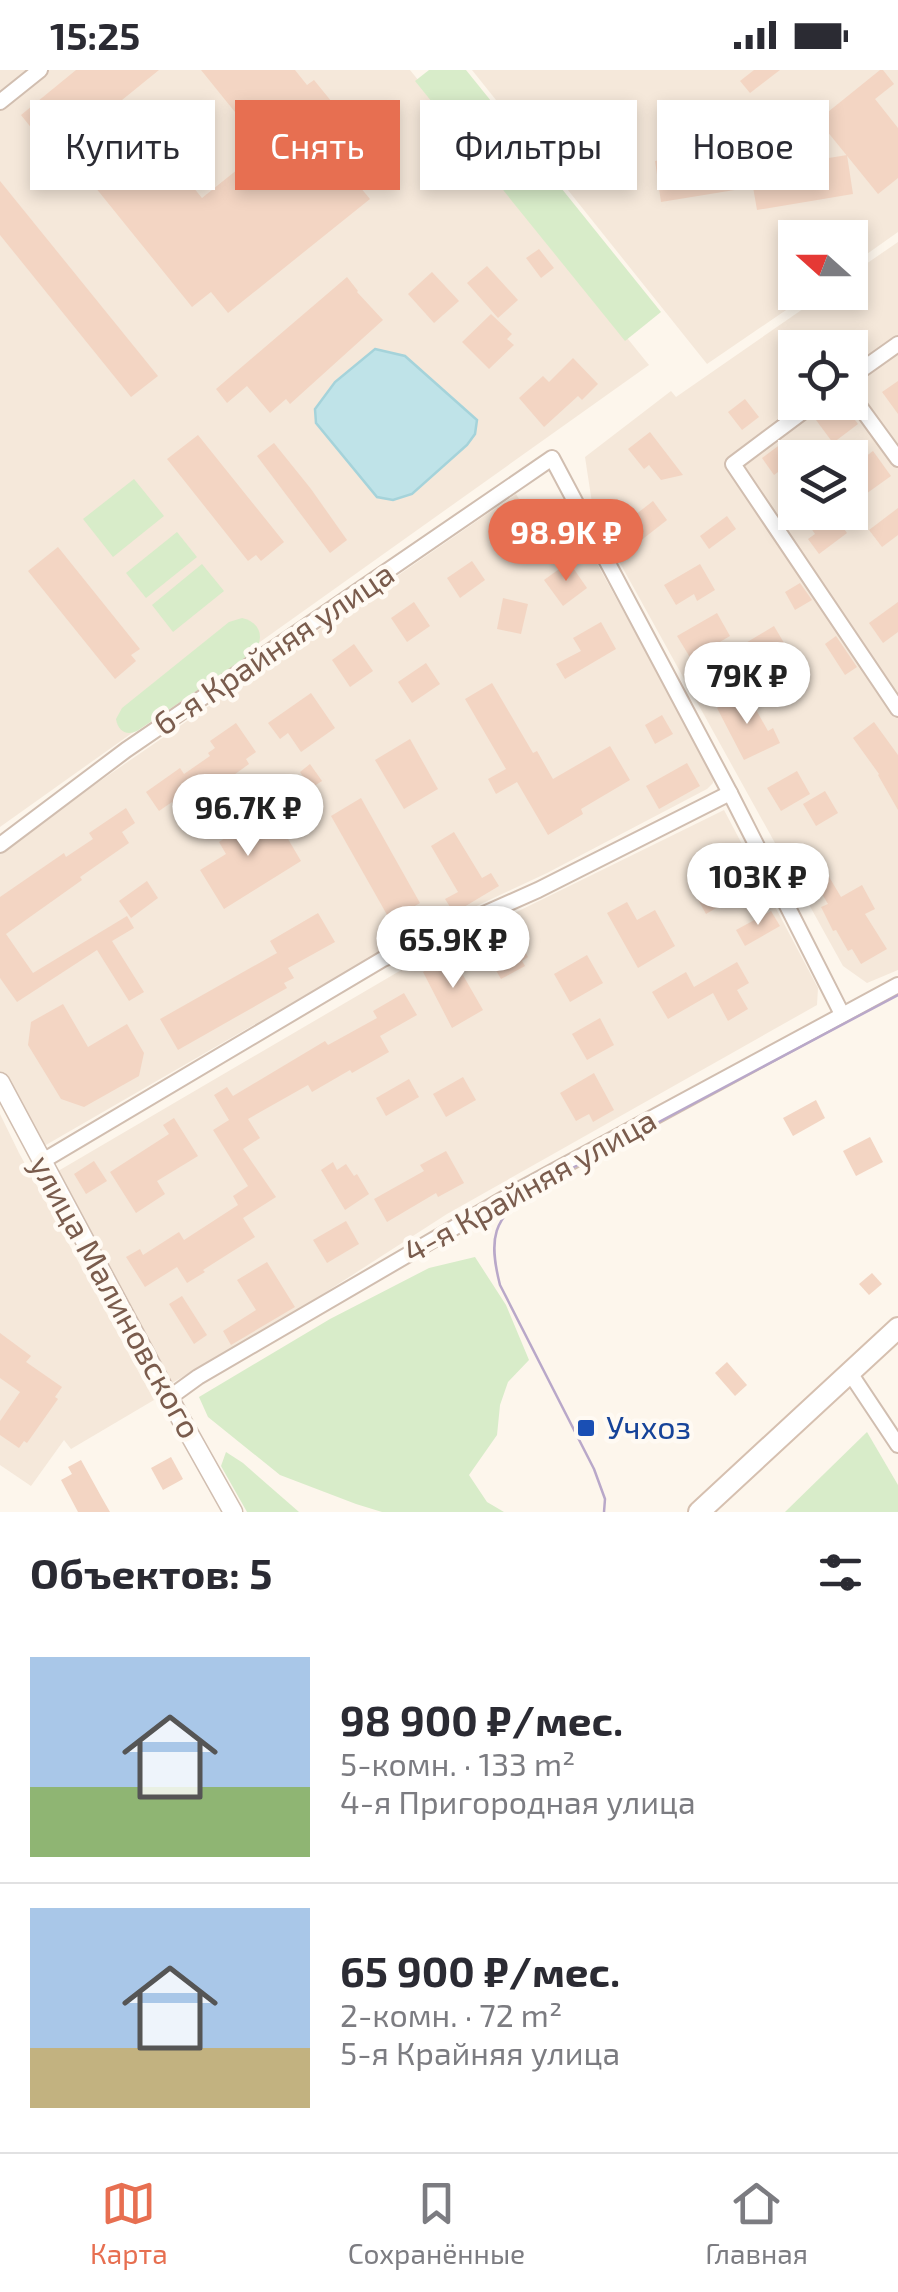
<!DOCTYPE html>
<html lang="ru">
<head>
<meta charset="utf-8">
<style>
	:root { --surface:#fff; --page:#f2f2f3; --text:#2b2b33; --muted:#7c7c81; --line:#e1e1e2; --accent:#e76f51 }
	body { margin:0; font-family:"Exo 2",sans-serif; background:var(--page); color:var(--text); height:100vh; display:flex; flex-direction:column; font-size:38px; white-space:nowrap }
	* { box-sizing:border-box; margin:0 }
	p { font-size:32px; color:var(--muted) }
	.icon { flex:none; width:55px; height:55px; fill:none; stroke:currentColor; stroke-width:2; stroke-linecap:round; stroke-linejoin:round }
	.map { position:relative; height:1442px; overflow:hidden }
	.panel { display:flex; flex-direction:column; background:var(--surface); flex:1 }
	.panel>* { flex:none }
	.banner { position:absolute; left:30px; top:30px; width:840px; height:90px; display:flex; gap:20px }
	.needle { width:65px; rotate:291deg }
	.controls { position:absolute; left:778px; top:150px; display:grid; gap:20px }
	.controls a { display:grid; place-items:center; width:90px; height:90px; border-radius:0px; background:var(--surface); box-shadow:0 5px 15px #0003; font-size:50px }
	.price { position:absolute; translate:-50% -85px; padding:0 22px; border-radius:35px; background:#fff; color:#222; font-size:32px; line-height:65px; filter:drop-shadow(0 2px 5px #0008) }
	.price::after { content:''; position:absolute; left:50%; top:60px; width:30px; height:22px; margin-left:-15px; background:inherit; clip-path:polygon(0 0,100% 0,50% 100%) }
	.price.active { background:var(--accent); color:#fff }
	ul { padding:0; list-style:none }
	li { display:flex; align-items:center; gap:30px; height:250px; padding:0 30px }
	li+li { border-top:2px solid var(--line) }
	li span { display:grid; place-items:center; flex:none; width:280px; height:200px; border-radius:0px; color:#555 }
	li>.icon { margin-inline-start:auto }
	span .icon { width:120px; height:120px; fill:#fffc; stroke-width:1 }
	li b { font-size:42px }
	h2 { display:flex; justify-content:space-between; align-items:center; height:120px; padding:0 30px; font-size:42px }
	.tag { padding:0 35px; border-radius:0px; background:var(--surface); box-shadow:0 5px 15px #0003; font-size:35px; line-height:90px }
	.tag.active { background:var(--accent); color:#fff }
	.status { display:flex; justify-content:space-between; align-items:center; height:70px; padding:0 50px; background:var(--surface); direction:ltr }
	.status svg { height:28px; fill:currentColor }
	.tab-bar { display:flex; justify-content:space-around; align-items:center; height:140px; border-top:2px solid var(--line); background:var(--surface); font-size:28px; color:var(--muted) }
	.tab-bar a { display:grid; justify-items:center; gap:5px }
	.tab-bar .active { color:var(--accent) }
	.map>svg:first-child { display:block }
</style>
</head>
<body>
<div class="status"><b>15:25</b><svg viewBox="0 0 49 12"><path d="M0 12V9h3v3zM5 12V6h3v6zM10 12V3h3v9zM15 12V0h3v12zM26 1h20v11H26zM47 4h2v5h-2z"/></svg></div>
<div class="map">
<svg width="898" height="1442" viewBox="0 0 898 1442">
	<rect width="100%" height="100%" fill="#fdf6ec"/>
	<g fill="#f5e8da" fill-rule="evenodd">
		<polygon points="0,0 410,0 649,295 0,757"/>
		<polygon points="472,0 898,0 898,162 850,196 850,168 795,168 795,222 811,223 707,294"/>
		<path d="M898 172V900L867 913 843 896 594 446 585 387 671 321 676 327 826 223 850 222V205ZM795 278H850V332H795ZM795 388H850V442H795Z"/>
		<polygon points="516,424 526,440 573,450 713,704 713,713 707,719 547,803 385,879 39,1079 0,1001 0,780"/>
		<polygon points="724,740 818,918 817,935 447,1144 301,1238 172,1313 53,1104 415,892"/>
		<polygon points="0,1044 19,1083 154,1330 71,1379 64,1370 31,1416 0,1395"/>
	</g>
	<g fill="#d8ecc9">
		<polygon points="429,0 466,0 661,242 625,271 415,11"/>
		<polygon points="134,409 164,446 113,487 83,449"/>
		<polygon points="177,462 197,487 146,528 126,503"/>
		<polygon points="202,494 224,521 173,562 152,535"/>
		<path d="M242 548C260 552 266 568 253 583L137 661C126 666 118 661 116 649L122 638 229 552Z"/>
		<polygon points="475,1187 506,1235 529,1290 508,1312 500,1335 497,1365 469,1405 487,1432 504,1442 382,1442 356,1434 280,1405 208,1347 199,1327 330,1249 429,1198"/>
		<polygon points="867,1362 898,1415 898,1442 785,1442"/>
		<polygon points="226,1382 243,1393 299,1442 247,1442 221,1396"/>
	</g>
	<polygon fill="#bfe3e8" stroke="#a5d3da" stroke-width="2.5" points="375,279 405,286 477,350 475,364 467,375 412,424 393,430 377,427 316,353 315,339 335,312"/>
	<g fill="#f3d5c3">
		<polygon points="76,0 159,0 122,30 202,128 264,78 201,0 295,0 307,15 314,10 375,85 350,105 370,129 228,243 211,222 192,237 70,86 60,94 21,45"/>
		<polygon points="754,0 780,0 750,23 740,11"/>
		<polygon points="880,0 883,0 894,14 875,29 898,58 898,108 878,124 818,50"/>
		<polygon points="745,77 749,101 847,85 853,124 757,140 753,117 661,132 655,91"/>
		<polygon points="0,111 158,306 131,327 0,165"/>
		<polygon points="539,179 554,198 541,208 526,188"/>
		<polygon points="487,196 518,230 498,248 467,213"/>
		<polygon points="432,202 459,231 434,253 408,224"/>
		<polygon points="347,207 358,221 357,222 383,250 290,334 286,329 270,343 247,316 227,333 216,319"/>
		<polygon points="491,244 512,264 507,269 514,275 489,299 462,272"/>
		<polygon points="843,260 856,278 819,278"/>
		<polygon points="573,288 598,314 582,330 578,326 544,357 519,328 543,306 549,312"/>
		<polygon points="898,311 898,344 882,322"/>
		<polygon points="745,329 759,347 742,360 728,342"/>
		<polygon points="839,332 842,332 858,354 833,373 816,350"/>
		<polygon points="650,362 683,405 661,410 649,395 644,399 628,379"/>
		<polygon points="198,365 284,472 261,491 256,485 248,491 167,389"/>
		<polygon points="785,371 797,388 774,405 762,388"/>
		<polygon points="274,373 311,419 347,470 330,483 257,386"/>
		<polygon points="873,381 891,406 863,426 850,409 850,398"/>
		<polygon points="653,431 667,450 635,475 621,456"/>
		<polygon points="898,438 898,465 882,477 869,460"/>
		<polygon points="818,442 832,442 847,463 819,484 808,469 815,464 806,451"/>
		<polygon points="727,446 736,459 709,479 700,466"/>
		<polygon points="58,477 140,579 131,585 136,591 115,609 28,501"/>
		<polygon points="472,491 485,510 460,528 447,508"/>
		<polygon points="569,492 587,518 563,536 544,510"/>
		<polygon points="700,494 715,520 697,531 694,524 676,535 664,515"/>
		<polygon points="800,513 812,530 795,540 785,522"/>
		<polygon points="503,528 528,534 521,564 497,559"/>
		<polygon points="414,532 430,556 407,572 391,548"/>
		<polygon points="898,532 898,562 883,573 869,553"/>
		<polygon points="717,543 730,566 691,589 677,566"/>
		<polygon points="601,552 616,579 565,609 556,594 581,581 573,568"/>
		<polygon points="774,556 787,578 752,599 739,577"/>
		<polygon points="836,566 857,597 845,605 825,574"/>
		<polygon points="354,574 373,601 350,617 332,590"/>
		<polygon points="426,593 440,614 412,633 398,612"/>
		<polygon points="492,613 533,683 537,681 553,709 610,676 630,710 581,739 583,744 548,765 517,712 496,724 488,709 506,699 465,629"/>
		<polygon points="746,622 768,661 773,658 780,673 744,690 717,638"/>
		<polygon points="311,623 335,658 301,682 288,663 280,669 268,653"/>
		<polygon points="662,645 673,664 655,674 645,655"/>
		<polygon points="874,652 898,685 898,740 878,705 879,704 853,668"/>
		<polygon points="236,653 256,682 246,689 249,694 231,707 229,704 224,707 223,705 176,738 172,732 159,741 146,722 180,698 184,704 210,686 208,683 215,678 210,671"/>
		<polygon points="410,669 438,719 404,739 375,690"/>
		<polygon points="687,693 700,716 659,739 646,716"/>
		<polygon points="310,694 322,711 311,718 300,702"/>
		<polygon points="797,701 810,724 781,741 767,718"/>
		<polygon points="825,721 838,743 816,756 803,734"/>
		<polygon points="361,728 420,833 390,850 331,746"/>
		<polygon points="126,738 135,753 122,762 129,773 80,807 82,810 6,864 33,903 127,846 134,858 112,871 144,922 129,931 97,880 17,932 0,908 0,827 64,783 66,787 93,769 89,763"/>
		<polygon points="251,741 264,760 278,752 301,791 224,839 200,800 226,784 219,772 225,768 218,759 240,744 242,748"/>
		<polygon points="454,762 482,808 491,803 499,816 454,843 445,829 458,822 431,776"/>
		<polygon points="816,785 841,827 862,815 875,839 865,844 887,879 861,894 852,879 848,881 836,860 833,861 821,837 828,834 803,792"/>
		<polygon points="723,794 740,824 706,844 689,813"/>
		<polygon points="147,811 158,828 131,848 119,831"/>
		<polygon points="627,832 637,850 655,840 675,876 638,898 607,843"/>
		<polygon points="771,841 780,856 745,876 736,860"/>
		<polygon points="318,843 335,872 288,898 294,908 284,913 287,918 178,980 160,949 277,883 270,871"/>
		<polygon points="513,861 528,887 522,891 525,896 501,909 483,878"/>
		<polygon points="456,883 464,897 460,900 483,940 452,958 423,902"/>
		<polygon points="587,885 603,913 570,932 554,904"/>
		<polygon points="737,892 749,913 737,920 748,939 728,951 713,923 668,949 652,922 686,902 694,917"/>
		<polygon points="404,923 417,945 380,966 389,982 352,1003 350,1000 312,1022 308,1015 248,1049 260,1068 243,1079 276,1127 243,1148 255,1167 203,1200 205,1202 187,1213 177,1197 145,1217 126,1187 140,1179 143,1185 179,1162 184,1170 238,1135 233,1126 248,1116 213,1060 229,1050 214,1025 227,1017 233,1026 325,971 328,975 377,948 373,941"/>
		<polygon points="63,934 88,977 127,954 144,983 139,1006 84,1037 61,1029 28,975 31,952"/>
		<polygon points="600,948 614,975 587,990 572,964"/>
		<polygon points="594,1003 614,1040 593,1052 589,1044 576,1051 560,1023"/>
		<polygon points="463,1007 476,1030 446,1047 433,1024"/>
		<polygon points="409,1009 419,1027 386,1046 376,1028"/>
		<polygon points="816,1030 825,1048 793,1066 783,1048"/>
		<polygon points="174,1048 198,1086 157,1111 165,1124 136,1143 110,1102 169,1064 163,1055"/>
		<polygon points="870,1067 883,1092 856,1106 843,1081"/>
		<polygon points="446,1081 464,1113 438,1127 436,1123 387,1152 374,1129 424,1101 420,1095"/>
		<polygon points="94,1091 107,1111 86,1124 74,1104"/>
		<polygon points="333,1092 337,1100 346,1094 354,1106 357,1104 369,1124 345,1140 321,1100"/>
		<polygon points="346,1151 359,1174 327,1193 313,1170"/>
		<polygon points="267,1192 295,1237 231,1275 223,1261 256,1240 237,1210"/>
		<polygon points="872,1203 882,1214 869,1225 859,1214"/>
		<polygon points="182,1226 207,1265 194,1274 169,1234"/>
		<polygon points="0,1263 31,1286 26,1292 62,1317 55,1327 58,1329 27,1373 24,1371 19,1378 0,1365 0,1351 20,1322 0,1308"/>
		<polygon points="727,1292 747,1315 735,1326 715,1303"/>
		<polygon points="171,1387 183,1409 163,1420 151,1398"/>
		<polygon points="81,1390 102,1428 110,1442 78,1442 61,1410 72,1404 68,1397"/>
	</g>
	<g fill="none" stroke-linecap="round" stroke-linejoin="round">
		<defs>
			<g id="minor">
				<polyline points="0,32 40,0"/>
				<polyline points="850,308 898,274"/>
				<polyline points="850,323 898,389"/>
				<polyline points="816,332 733,394 898,639"/>
				<polyline points="0,775 126,680 552,388 730,723 842,944"/>
				<polyline points="41,1092 383,889 538,820 730,723"/>
				<polyline points="850,1303 898,1375"/>
				<polyline points="169,1328 198,1307 517,1121 898,915"/>
			</g>
			<polyline id="tertiary" points="0,1012 169,1328 233,1442"/>
			<polyline id="secondary" points="699,1442 898,1258"/>
		</defs>
		<use href="#minor" stroke="#d1beb0" stroke-width="18"/>
		<use href="#tertiary" stroke="#d1beb0" stroke-width="21"/>
		<use href="#secondary" stroke="#d6c0b0" stroke-width="24"/>
		<use href="#minor" stroke="#fff" stroke-width="14"/>
		<use href="#tertiary" stroke="#fff" stroke-width="18"/>
		<use href="#secondary" stroke="#fff" stroke-width="20"/>
		<path stroke="#b9a8c9" stroke-width="2.5" d="M604 1442 605 1429 594 1399 500 1215C488 1168 493 1149 531 1120L898 925"/>
	</g>
	<rect fill="#1a4fb4" stroke="#fffaf3" stroke-width="4" x="576" y="1348" width="20" height="20" rx="5"/>
	<g text-anchor="middle" stroke-width="9" stroke-linejoin="round" paint-order="stroke">
		<g font-size="32" fill="#7a5c4d" stroke="#fffaf3">
			<text transform="translate(274 579) rotate(-34)" y="11">6-я Крайняя улица</text>
			<text transform="translate(530 1116) rotate(-29)" y="11">4-я Крайняя улица</text>
			<text transform="translate(115 1227) rotate(61)" y="11">улица Малиновского</text>
		</g>
		<g font-size="32" fill="#164399" stroke="#fffaf3" text-anchor="start">
			<text x="606" y="1369">Учхоз</text>
		</g>
	</g>
</svg>
<div class="controls">
<a><svg class="needle" viewBox="-14 -14 28 28"><path d="M0-13l5 13h-10z" fill="#e53935"/><path d="M0 13l5-13h-10z" fill="#7c7c81"/></svg></a>
<a><svg class="icon" aria-label="locate" viewBox="0 0 24 24"><circle cx="12" cy="12" r="6"/><path d="M12 2v4M12 18v4M2 12h4M18 12h4"/></svg></a>
<a><svg class="icon" aria-label="layers" viewBox="0 0 24 24"><path d="M12 4l9 5-9 5-9-5zM3 14l9 5 9-5"/></svg></a>
</div>
<b class="price active" style="left:566px;top:514px">98.9K ₽</b>
<b class="price" style="left:747px;top:657px">79K ₽</b>
<b class="price" style="left:248px;top:789px">96.7K ₽</b>
<b class="price" style="left:758px;top:858px">103K ₽</b>
<b class="price" style="left:453px;top:921px">65.9K ₽</b>
<div class="banner">
<a class="tag">Купить</a>
<a class="tag active">Снять</a>
<a class="tag">Фильтры</a>
<a class="tag">Новое</a>
</div>
</div>
<section class="panel">
<h2>Объектов: 5<svg class="icon" aria-label="filters" viewBox="0 0 24 24"><path d="M4 7h16M4 17h16"/><circle cx="9" cy="7" r="2"/><circle cx="15" cy="17" r="2"/></svg></h2>
<ul>
<li><span style="background:linear-gradient(#a9c7e8 65%,#8fb573 0)"><svg class="icon" aria-label="home" viewBox="0 0 24 24"><path d="M3 11l9-7 9 7M6 9v11h12V9"/></svg></span><div><b>98 900 ₽/мес.</b><p>5-комн. · 133 m²</p><p>4-я Пригородная улица</p></div></li>
<li><span style="background:linear-gradient(#a9c7e8 70%,#c2b280 0)"><svg class="icon" aria-label="home" viewBox="0 0 24 24"><path d="M3 11l9-7 9 7M6 9v11h12V9"/></svg></span><div><b>65 900 ₽/мес.</b><p>2-комн. · 72 m²</p><p>5-я Крайняя улица</p></div></li>
</ul>
</section>
<nav class="tab-bar">
<a class="active"><svg class="icon" aria-label="map" viewBox="0 0 24 24"><path d="M3 6l6-2 6 2 6-2v14l-6 2-6-2-6 2zM9 4v14M15 6v14"/></svg>Карта</a>
<a><svg class="icon" aria-label="saved" viewBox="0 0 24 24"><path d="M7 4h10v16l-5-4-5 4z"/></svg>Сохранённые</a>
<a><svg class="icon" aria-label="home" viewBox="0 0 24 24"><path d="M3 11l9-7 9 7M6 9v11h12V9"/></svg>Главная</a>
</nav>
</body>
</html>
